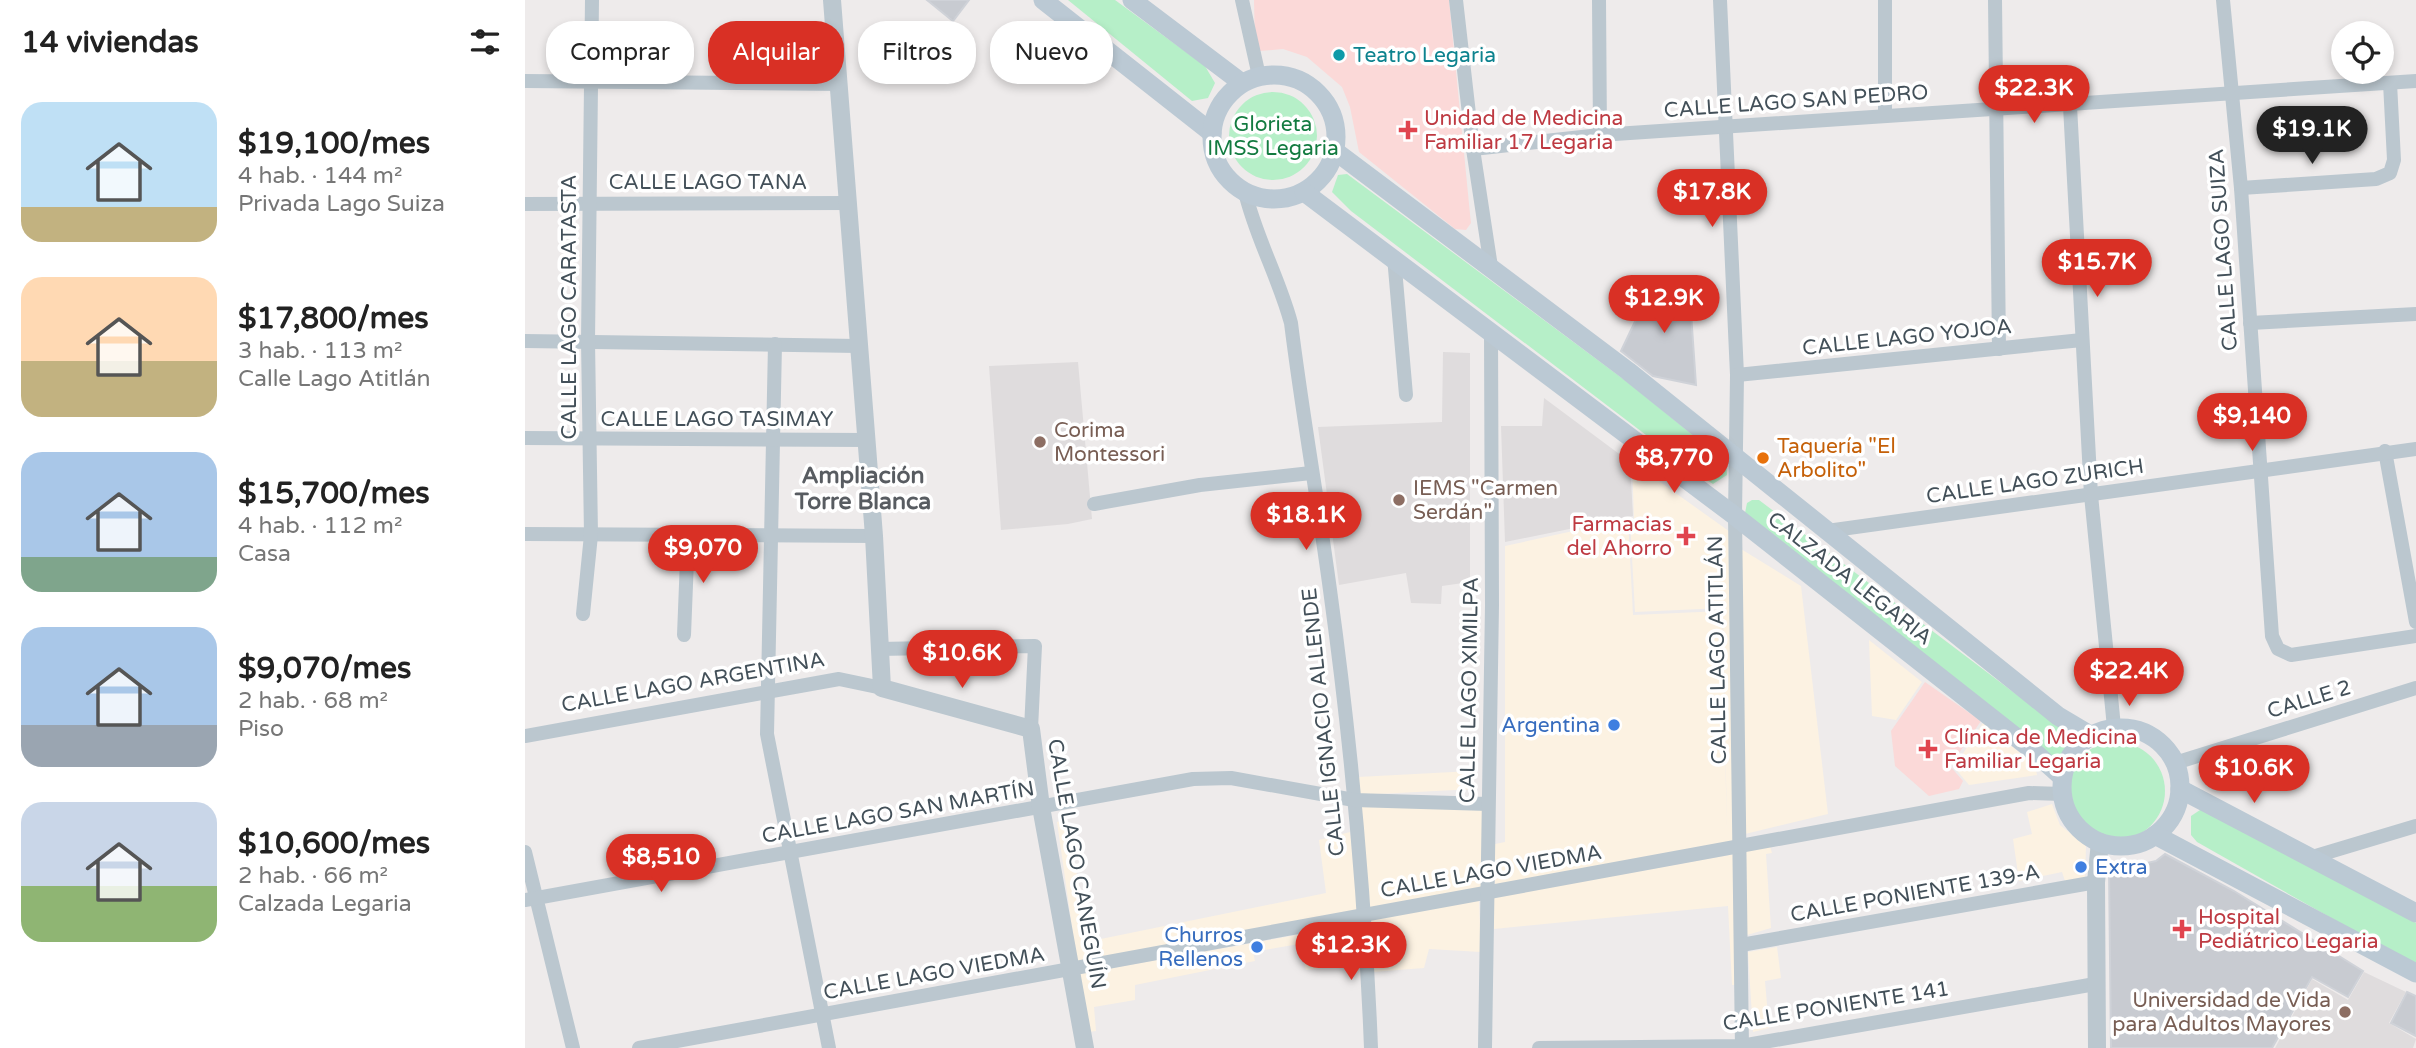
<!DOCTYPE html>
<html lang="es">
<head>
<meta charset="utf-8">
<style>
	:root { --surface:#fff; --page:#f6f6f6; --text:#222; --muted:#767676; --accent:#d93025 }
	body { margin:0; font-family:"Varela Round",sans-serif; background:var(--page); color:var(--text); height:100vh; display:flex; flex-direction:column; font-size:26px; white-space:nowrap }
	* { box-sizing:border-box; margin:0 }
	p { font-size:23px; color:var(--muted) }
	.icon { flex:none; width:38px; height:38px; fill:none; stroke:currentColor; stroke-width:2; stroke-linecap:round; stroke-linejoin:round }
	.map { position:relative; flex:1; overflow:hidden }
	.panel { display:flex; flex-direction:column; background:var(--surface); width:525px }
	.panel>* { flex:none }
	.hud { position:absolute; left:21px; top:21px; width:665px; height:63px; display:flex; gap:14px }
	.tools { position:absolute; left:1806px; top:21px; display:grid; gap:14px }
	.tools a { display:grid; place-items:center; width:63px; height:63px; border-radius:50%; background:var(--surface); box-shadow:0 4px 10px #0003; font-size:35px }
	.price { position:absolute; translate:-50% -60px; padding:0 16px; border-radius:24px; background:var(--accent); color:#fff; font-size:23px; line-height:46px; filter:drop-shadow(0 2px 4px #0008) }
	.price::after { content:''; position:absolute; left:50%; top:42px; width:21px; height:16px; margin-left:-10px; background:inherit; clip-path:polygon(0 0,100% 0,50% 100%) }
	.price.active { background:#222; color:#fff }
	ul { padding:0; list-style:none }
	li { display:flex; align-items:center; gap:21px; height:175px; padding:0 21px }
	li span { display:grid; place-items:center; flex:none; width:196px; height:140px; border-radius:21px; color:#555 }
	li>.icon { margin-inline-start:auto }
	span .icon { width:84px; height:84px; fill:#fffc; stroke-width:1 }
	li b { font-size:30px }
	h2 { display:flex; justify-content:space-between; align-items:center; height:84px; padding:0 21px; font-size:30px }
	.pill { padding:0 24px; border-radius:28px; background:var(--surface); box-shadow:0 4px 10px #0003; font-size:24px; line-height:63px }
	.pill.active { background:var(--accent); color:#fff }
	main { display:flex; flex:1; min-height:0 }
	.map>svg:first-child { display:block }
</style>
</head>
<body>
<main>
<section class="panel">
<h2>14 viviendas<svg class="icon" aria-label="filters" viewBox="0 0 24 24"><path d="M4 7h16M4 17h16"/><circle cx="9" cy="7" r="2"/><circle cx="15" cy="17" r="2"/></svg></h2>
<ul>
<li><span style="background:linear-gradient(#bfe0f5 75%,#c2b280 0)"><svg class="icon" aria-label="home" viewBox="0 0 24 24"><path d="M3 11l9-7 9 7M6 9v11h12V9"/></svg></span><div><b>$19,100/mes</b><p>4 hab. · 144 m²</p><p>Privada Lago Suiza</p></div></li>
<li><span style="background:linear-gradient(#ffd9b3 60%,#c2b280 0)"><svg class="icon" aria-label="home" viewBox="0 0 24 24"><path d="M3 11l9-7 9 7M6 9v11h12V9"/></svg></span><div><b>$17,800/mes</b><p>3 hab. · 113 m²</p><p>Calle Lago Atitlán</p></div></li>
<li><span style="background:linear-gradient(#a9c7e8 75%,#7fa58c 0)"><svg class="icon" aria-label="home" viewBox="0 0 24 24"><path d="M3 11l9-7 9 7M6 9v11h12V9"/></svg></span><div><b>$15,700/mes</b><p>4 hab. · 112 m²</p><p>Casa</p></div></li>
<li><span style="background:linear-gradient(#a9c7e8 70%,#9aa5b1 0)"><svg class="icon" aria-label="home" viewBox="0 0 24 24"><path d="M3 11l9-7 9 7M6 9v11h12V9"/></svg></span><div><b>$9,070/mes</b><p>2 hab. · 68 m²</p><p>Piso</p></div></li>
<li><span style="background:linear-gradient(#c9d6e8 60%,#8fb573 0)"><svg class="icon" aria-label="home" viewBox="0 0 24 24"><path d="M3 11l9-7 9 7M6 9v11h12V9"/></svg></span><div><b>$10,600/mes</b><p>2 hab. · 66 m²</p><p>Calzada Legaria</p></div></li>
</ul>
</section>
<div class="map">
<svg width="1891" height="1048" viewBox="0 0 1891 1048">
	<rect width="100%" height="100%" fill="#eeebeb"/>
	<g fill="#fcf2e2">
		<polygon points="1107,462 1208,534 1213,844 970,890 970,844 980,842 980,546 1103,519 1108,615 1197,611 1202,834 1198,608 1110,612 1105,520 1109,519"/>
		<polygon points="1216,549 1276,586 1303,814 1220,834"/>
		<polygon points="1344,640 1397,682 1371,720 1347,716"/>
		<polygon points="1458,723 1510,765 1512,775 1444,785 1429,767"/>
		<polygon points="947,771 949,789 834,795 833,777"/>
		<polygon points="1527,804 1535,825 1561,846 1560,878 1540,881 1537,872 1494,881 1488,839 1507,834 1502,812"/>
		<polygon points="835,807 957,807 957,890 844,909"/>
		<polygon points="540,819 566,941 801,893 794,840 825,832 834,912 552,962 532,822"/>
		<polygon points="1245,846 1247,853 1241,854 1246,928 1222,935 1221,851"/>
		<polygon points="1210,854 1213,985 1207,985 1203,906 969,929 969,897"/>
		<polygon points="954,900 956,952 904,949 899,968 847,972 845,920"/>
		<polygon points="833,924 837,963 781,970 774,944 728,952 730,961 610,985 610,1000 569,1007 571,1031 563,1032 554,974"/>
		<polygon points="1252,947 1256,978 1240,981 1244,1028 1228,1032 1223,952"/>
	</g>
	<g fill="#dfdcdd">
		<polygon points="918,352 945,353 945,582 917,586 916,604 886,603 881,573 814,585 793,427 917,422"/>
		<polygon points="553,362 567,519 543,524 476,530 464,366"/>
		<polygon points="1019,398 1105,462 1108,516 980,542 976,426 1017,426"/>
		<polygon points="1839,972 1881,992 1864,1023 1891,1039 1888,1048 1750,1048 1787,979 1823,1000"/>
	</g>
	<g fill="#fbd9d8">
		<polygon points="729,0 924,0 945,214 946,223 941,230 930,229 834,152 825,107 817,87 782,57 758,49 735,51 730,47"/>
		<polygon points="1400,682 1456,721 1425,766 1438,781 1434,789 1404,796 1370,766 1366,731"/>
	</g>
	<g fill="#b6efc8">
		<polygon points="543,0 590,0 680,66 690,83 683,98 667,101"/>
		<circle cx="748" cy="136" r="44"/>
		<polygon points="822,174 1105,384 1201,462 1202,475 1188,484 1175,476 826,211 807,192 813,175"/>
		<polygon points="1227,500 1234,500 1541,732 1554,738 1545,746 1534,765 1220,513 1222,503"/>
		<circle cx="1591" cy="791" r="49"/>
		<polygon points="1681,806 1695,808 1891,923 1891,966 1672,842 1666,835 1666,816"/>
	</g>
	<g fill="#c8cbd1" stroke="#cfd2d8" stroke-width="2">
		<polygon points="402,0 444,0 428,21"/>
		<polygon points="1164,284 1171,385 1128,376 1096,351 1126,288"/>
		<polygon points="1640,854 1709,891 1838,971 1823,997 1787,977 1747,1048 1586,1048 1584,867 1609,866 1631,861"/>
		<polygon points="1882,992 1891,996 1891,1036 1866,1023"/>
	</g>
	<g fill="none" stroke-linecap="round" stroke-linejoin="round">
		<g stroke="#bbc7cf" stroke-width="14">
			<polyline points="717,0 734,76"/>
			<polyline points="931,0 948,149 966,267"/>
			<polyline points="1074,0 1075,135"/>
			<polyline points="1195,0 1212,375 1210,516 1217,1048"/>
			<polyline points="1360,0 1360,116"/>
			<polyline points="1470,0 1474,349"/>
			<polyline points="1698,0 1716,188 1747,636 1753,649 1766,655 1891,636"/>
			<polyline points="0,81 315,84"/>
			<polyline points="1545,106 1566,495 1589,727"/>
			<polyline points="948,149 1075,135 1891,81"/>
			<polyline points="1716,188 1851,179 1865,173 1869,160 1865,83"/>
			<path d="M720 192C731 238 754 278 766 323 777 412 793 501 805 590 826 742 840 895 846 1048"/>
			<polyline points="0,204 324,203"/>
			<polyline points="869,257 881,395"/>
			<polyline points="1725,323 1891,314"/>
			<polyline points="0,341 333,346"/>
			<polyline points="250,344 242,734 304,1048"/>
			<polyline points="1212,375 1557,340"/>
			<polyline points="0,438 341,440"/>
			<polyline points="1860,451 1891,622"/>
			<polyline points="569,504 675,485 786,473"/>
			<polyline points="1302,531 1891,449"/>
			<polyline points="0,534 349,536"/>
			<polyline points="58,614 66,535 63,341 67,0"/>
			<polyline points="159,635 163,534"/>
			<polyline points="354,649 510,646 506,729"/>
			<polyline points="0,736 314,679 357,688"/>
			<polyline points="1650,763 1891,688"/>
			<polyline points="0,852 48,1048"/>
			<polyline points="1784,858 1891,826"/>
			<polyline points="0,900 668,779 706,778 829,800 963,804"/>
			<polyline points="1216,945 1571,882"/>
			<polyline points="114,1048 1504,793 1537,794"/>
			<polyline points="960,1048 967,605 966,332"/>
			<polyline points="1014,1048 1216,1046 1570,984"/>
		</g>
		<g stroke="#bbc7cf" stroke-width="18">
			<polyline points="307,0 349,536 357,688 506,729 516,807 560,1048"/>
			<polyline points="1572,1048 1571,882 1575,842"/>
		</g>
		<g stroke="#bbc9d4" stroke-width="19">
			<polyline points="518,0 687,133"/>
			<polyline points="607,0 717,83"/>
			<circle cx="749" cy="137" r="62"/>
			<polyline points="810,151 1103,371 1533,716 1565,735"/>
			<polyline points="779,192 1210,516 1506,749 1537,777"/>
			<circle cx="1596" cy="787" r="59"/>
			<polyline points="1655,789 1891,913"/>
			<polyline points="1630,835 1891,973"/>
		</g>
	</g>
	<circle fill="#0f9aa8" stroke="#fff" stroke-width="2.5" cx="814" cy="55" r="7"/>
	<g fill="#e0444e" stroke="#fff" stroke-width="2.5">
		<path d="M879.5 119.5h7v7h7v7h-7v7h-7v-7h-7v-7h7z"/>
		<path d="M1157.5 525.5h7v7h7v7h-7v7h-7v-7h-7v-7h7z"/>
		<path d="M1399.5 738.5h7v7h7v7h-7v7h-7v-7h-7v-7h7z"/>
		<path d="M1653.5 918.5h7v7h7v7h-7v7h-7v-7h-7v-7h7z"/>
	</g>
	<g fill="#8d6e63" stroke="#fff" stroke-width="2.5">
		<circle cx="515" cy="442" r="7"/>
		<circle cx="874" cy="500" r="7"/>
		<circle cx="1820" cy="1012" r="7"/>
	</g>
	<circle fill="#e8710a" stroke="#fff" stroke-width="2.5" cx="1238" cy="458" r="7"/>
	<g fill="#3f7fe0" stroke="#fff" stroke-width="2.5">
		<circle cx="1089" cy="725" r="7"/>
		<circle cx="1556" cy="867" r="7"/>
		<circle cx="732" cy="947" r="7"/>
	</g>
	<g text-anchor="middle" stroke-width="7" stroke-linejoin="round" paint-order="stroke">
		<g font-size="21" fill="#0d838f" stroke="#fff" text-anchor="start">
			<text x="828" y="62">Teatro Legaria</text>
		</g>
		<g font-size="21" fill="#435059" stroke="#fff">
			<text transform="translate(1271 101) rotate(-4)" y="7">CALLE LAGO SAN PEDRO</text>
			<text x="183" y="189">CALLE LAGO TANA</text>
			<text transform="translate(1698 250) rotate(-94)" y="7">CALLE LAGO SUIZA</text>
			<text transform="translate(44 307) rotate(-90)" y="7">CALLE LAGO CARATASTA</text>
			<text transform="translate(1382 337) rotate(-6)" y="7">CALLE LAGO YOJOA</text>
			<text x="192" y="426">CALLE LAGO TASIMAY</text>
			<text transform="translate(1510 481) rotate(-8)" y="7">CALLE LAGO ZURICH</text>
			<text transform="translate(1325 578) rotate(38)" y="7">CALZADA LEGARIA</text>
			<text transform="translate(1192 650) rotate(-91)" y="7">CALLE LAGO ATITLÁN</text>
			<text transform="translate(168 682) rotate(-10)" y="7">CALLE LAGO ARGENTINA</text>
			<text transform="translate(944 690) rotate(-89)" y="7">CALLE LAGO XIMILPA</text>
			<text transform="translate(1784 699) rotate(-17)" y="7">CALLE 2</text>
			<text transform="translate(798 722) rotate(-96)" y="7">CALLE IGNACIO ALLENDE</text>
			<text transform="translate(373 812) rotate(-10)" y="7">CALLE LAGO SAN MARTÍN</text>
			<text transform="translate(552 864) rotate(80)" y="7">CALLE LAGO CANEGUÍN</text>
			<text transform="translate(966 871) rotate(-10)" y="7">CALLE LAGO VIEDMA</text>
			<text transform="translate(1390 893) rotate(-10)" y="7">CALLE PONIENTE 139-A</text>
			<text transform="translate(409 973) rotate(-10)" y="7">CALLE LAGO VIEDMA</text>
			<text transform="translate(1311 1006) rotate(-9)" y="7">CALLE PONIENTE 141</text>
		</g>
		<g font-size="21" fill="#be3a42" stroke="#fff" text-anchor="start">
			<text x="899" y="125">Unidad de Medicina<tspan x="899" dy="24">Familiar 17 Legaria</tspan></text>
			<text x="1147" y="531" text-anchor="end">Farmacias<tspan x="1147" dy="24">del Ahorro</tspan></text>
			<text x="1419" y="744">Clínica de Medicina<tspan x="1419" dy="24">Familiar Legaria</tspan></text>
			<text x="1673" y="924">Hospital<tspan x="1673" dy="24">Pediátrico Legaria</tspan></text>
		</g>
		<g font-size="21" fill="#137b40" stroke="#fff">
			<text x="748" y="131">Glorieta<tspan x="748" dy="24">IMSS Legaria</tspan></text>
		</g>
		<g font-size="21" fill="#785e54" stroke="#fff" text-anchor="start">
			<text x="529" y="437">Corima<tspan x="529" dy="24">Montessori</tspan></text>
			<text x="888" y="495">IEMS "Carmen<tspan x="888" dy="24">Serdán"</tspan></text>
			<text x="1806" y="1007" text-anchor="end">Universidad de Vida<tspan x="1806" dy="24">para Adultos Mayores</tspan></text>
		</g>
		<g font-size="21" fill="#c56008" stroke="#fff" text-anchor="start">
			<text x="1252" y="453">Taquería "El<tspan x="1252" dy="24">Arbolito"</tspan></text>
		</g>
		<g font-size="21" fill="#366cbe" stroke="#fff" text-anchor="end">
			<text x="1075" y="732">Argentina</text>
			<text x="1570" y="874" text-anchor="start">Extra</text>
			<text x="718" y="942">Churros<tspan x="718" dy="24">Rellenos</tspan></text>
		</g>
		<g font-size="23" font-weight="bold" fill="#585c61" stroke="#fff">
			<text x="338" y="483">Ampliación<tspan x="338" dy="26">Torre Blanca</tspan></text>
		</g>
	</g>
</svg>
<div class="tools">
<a><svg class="icon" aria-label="locate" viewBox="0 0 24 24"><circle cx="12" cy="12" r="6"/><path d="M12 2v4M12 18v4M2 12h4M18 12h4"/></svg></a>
</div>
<b class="price" style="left:1509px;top:125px">$22.3K</b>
<b class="price active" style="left:1787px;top:166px">$19.1K</b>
<b class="price" style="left:1187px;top:229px">$17.8K</b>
<b class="price" style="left:1572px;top:299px">$15.7K</b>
<b class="price" style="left:1139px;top:335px">$12.9K</b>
<b class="price" style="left:1727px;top:453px">$9,140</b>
<b class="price" style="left:1149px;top:495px">$8,770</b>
<b class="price" style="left:781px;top:552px">$18.1K</b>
<b class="price" style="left:178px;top:585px">$9,070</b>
<b class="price" style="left:437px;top:690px">$10.6K</b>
<b class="price" style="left:1604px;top:708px">$22.4K</b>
<b class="price" style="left:1729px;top:805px">$10.6K</b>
<b class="price" style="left:136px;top:894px">$8,510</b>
<b class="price" style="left:826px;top:982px">$12.3K</b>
<div class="hud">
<a class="pill">Comprar</a>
<a class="pill active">Alquilar</a>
<a class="pill">Filtros</a>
<a class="pill">Nuevo</a>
</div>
</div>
</main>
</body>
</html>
